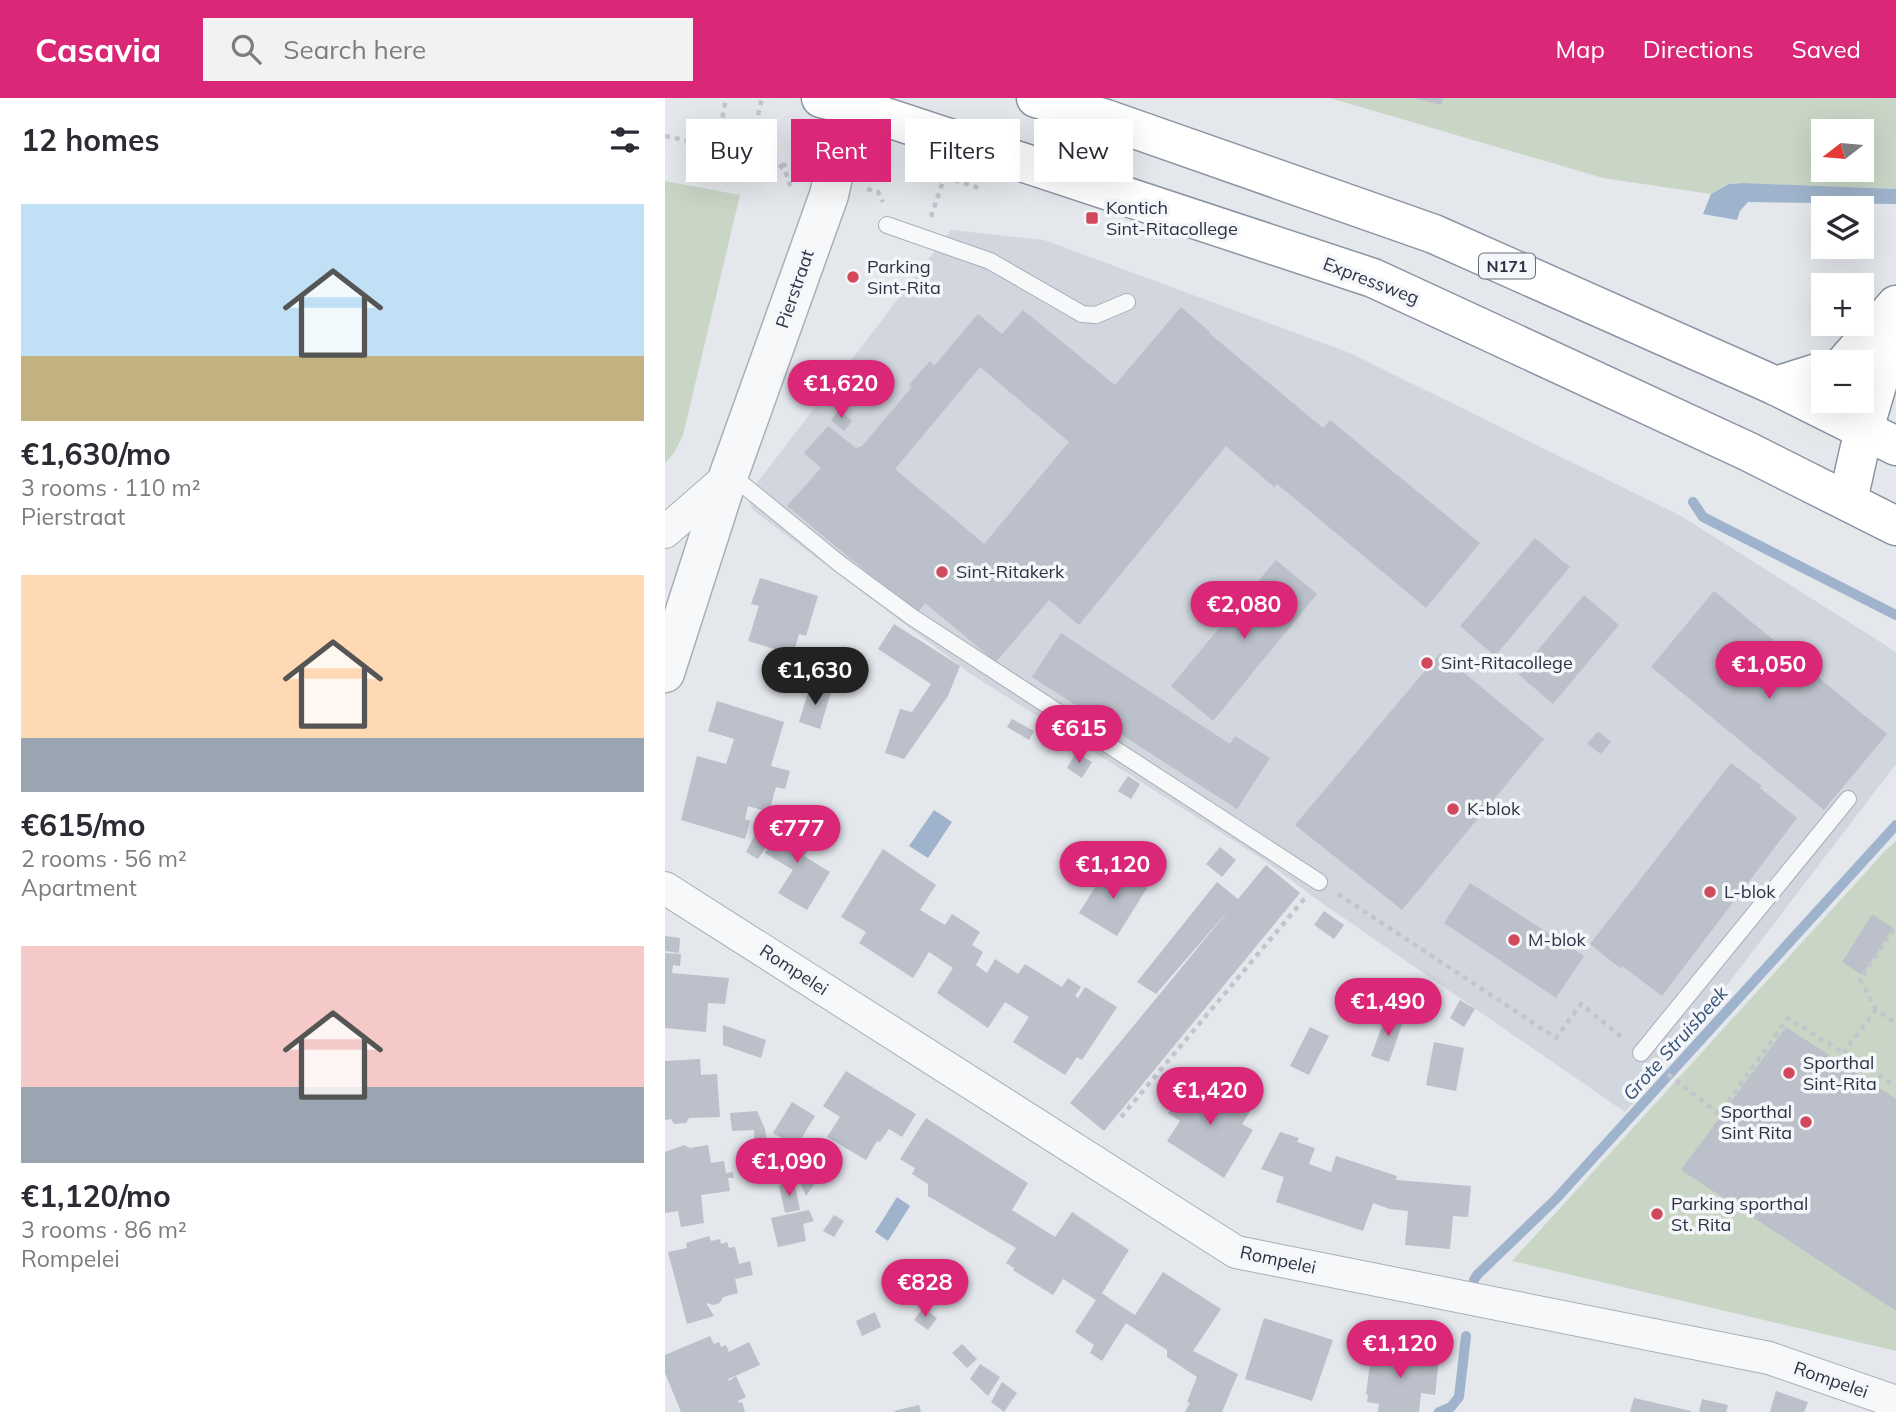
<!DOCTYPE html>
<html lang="en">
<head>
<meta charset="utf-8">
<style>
	:root { --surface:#fff; --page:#f2f2f3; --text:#2b2b33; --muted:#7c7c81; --accent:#db2777 }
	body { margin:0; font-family:Mulish,sans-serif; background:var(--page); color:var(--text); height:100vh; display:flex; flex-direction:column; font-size:26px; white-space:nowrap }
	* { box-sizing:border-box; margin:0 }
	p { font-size:23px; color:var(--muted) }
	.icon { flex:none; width:38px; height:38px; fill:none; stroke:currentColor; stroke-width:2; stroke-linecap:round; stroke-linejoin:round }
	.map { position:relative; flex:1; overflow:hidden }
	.drawer { display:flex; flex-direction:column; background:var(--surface); width:665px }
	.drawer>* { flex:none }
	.hud { position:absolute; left:21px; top:21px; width:665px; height:63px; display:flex; gap:14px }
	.needle { width:46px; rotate:254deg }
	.controls { position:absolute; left:1146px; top:21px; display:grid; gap:14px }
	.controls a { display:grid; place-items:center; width:63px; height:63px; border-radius:0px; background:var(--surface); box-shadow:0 7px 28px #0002; font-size:35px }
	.price { position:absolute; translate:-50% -60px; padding:0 16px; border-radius:24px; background:var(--accent); color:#fff; font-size:23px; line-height:46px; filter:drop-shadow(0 2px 4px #0008) }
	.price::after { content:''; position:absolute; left:50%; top:42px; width:21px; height:16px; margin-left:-10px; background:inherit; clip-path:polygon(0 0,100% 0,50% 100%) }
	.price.current { background:#222; color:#fff }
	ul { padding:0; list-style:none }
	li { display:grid; align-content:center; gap:14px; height:371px; padding:0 21px }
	li span { display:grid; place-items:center; height:217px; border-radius:0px; color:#555 }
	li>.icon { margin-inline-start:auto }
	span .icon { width:126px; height:126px; fill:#fffc; stroke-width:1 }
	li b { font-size:30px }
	h2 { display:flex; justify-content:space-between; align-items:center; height:84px; padding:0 21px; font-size:30px }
	.pill { padding:0 24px; border-radius:0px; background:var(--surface); box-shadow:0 7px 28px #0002; font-size:24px; line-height:63px }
	.pill.current { background:var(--accent); color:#fff }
	header { display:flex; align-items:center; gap:42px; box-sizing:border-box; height:98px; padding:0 35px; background:var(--accent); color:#fff }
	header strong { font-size:33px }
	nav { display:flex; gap:38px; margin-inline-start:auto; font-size:24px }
	.search { width:490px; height:63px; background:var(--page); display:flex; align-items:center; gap:18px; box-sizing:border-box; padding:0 24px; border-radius:0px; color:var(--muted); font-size:26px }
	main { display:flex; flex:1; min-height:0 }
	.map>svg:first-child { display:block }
</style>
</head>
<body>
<header>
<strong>Casavia</strong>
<div class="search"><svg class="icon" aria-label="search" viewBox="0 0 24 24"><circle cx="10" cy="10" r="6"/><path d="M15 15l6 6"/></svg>Search here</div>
<nav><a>Map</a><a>Directions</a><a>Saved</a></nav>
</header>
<main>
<section class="drawer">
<h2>12 homes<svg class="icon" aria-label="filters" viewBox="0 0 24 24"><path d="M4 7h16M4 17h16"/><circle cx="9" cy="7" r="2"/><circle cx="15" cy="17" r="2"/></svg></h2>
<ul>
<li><span style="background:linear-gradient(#bfe0f5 70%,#c2b280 0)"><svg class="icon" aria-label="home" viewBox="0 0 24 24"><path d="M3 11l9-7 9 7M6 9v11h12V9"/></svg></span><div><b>€1,630/mo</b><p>3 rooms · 110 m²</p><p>Pierstraat</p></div></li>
<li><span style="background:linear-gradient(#ffd9b3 75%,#9aa5b1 0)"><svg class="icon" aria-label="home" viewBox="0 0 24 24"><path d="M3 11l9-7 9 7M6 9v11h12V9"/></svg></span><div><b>€615/mo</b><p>2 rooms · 56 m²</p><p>Apartment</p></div></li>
<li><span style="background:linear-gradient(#f6c9c9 65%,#9aa5b1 0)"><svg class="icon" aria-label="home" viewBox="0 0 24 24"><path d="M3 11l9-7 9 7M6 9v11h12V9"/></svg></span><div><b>€1,120/mo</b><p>3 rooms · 86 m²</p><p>Rompelei</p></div></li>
</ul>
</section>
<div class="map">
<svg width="1231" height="1314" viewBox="0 0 1231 1314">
	<rect width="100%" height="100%" fill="#e4e7ec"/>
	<polygon fill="#d2d6de" points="286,132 379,142 685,255 1016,418 1231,554 1231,666 997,972 960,1014 654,803 602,764 306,576 88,412 82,398"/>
	<g fill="#c9d6c5" fill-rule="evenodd">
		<path d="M665 0H1231V91L1079 85 1064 86 1046 96 938 80ZM1158 33H1197V72H1158Z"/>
		<polygon points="0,83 75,97 18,337 9,355 0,365"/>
		<polygon points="1231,743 1231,1253 847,1163 1221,752"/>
	</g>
	<g fill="#9fb4cc">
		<polygon points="1079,85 1231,91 1231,106 1083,104 1075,113 1072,122 1038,116 1046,96 1064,86"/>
		<polygon points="269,712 287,724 263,760 244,748"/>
		<polygon points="232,1099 245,1108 223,1143 210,1134"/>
	</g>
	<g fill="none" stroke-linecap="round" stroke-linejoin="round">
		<g stroke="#9fb4cc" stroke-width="10">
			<polyline points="1028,404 1038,419 1231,517"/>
			<polyline points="809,1182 812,1177 890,1102 1231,727"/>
			<polyline points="774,1314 786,1309 794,1299 801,1238"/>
		</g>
	</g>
	<g fill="#bbc0ca" fill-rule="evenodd">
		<polygon points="749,0 778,0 776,7"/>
		<path d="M516 209 545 234 544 235 658 330 665 322 815 445 761 510 612 386 609 389 561 348 414 527 384 502 331 564 260 505 252 516 122 408 156 370 139 355 163 328 191 350 197 348 247 289 244 287 265 263 269 268 313 216 337 236 358 212 450 287ZM315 269 404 344 319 446 230 371Z"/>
		<polygon points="174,312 187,323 179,333 166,322"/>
		<polygon points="870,440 905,469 830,558 795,528"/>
		<polygon points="611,462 652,496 548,623 506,588"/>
		<polygon points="95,480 153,498 141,538 134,536 128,557 83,543 94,508 86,506"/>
		<polygon points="1049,493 1222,636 1159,712 986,569"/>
		<polygon points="919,497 954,527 888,606 853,576"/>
		<polygon points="229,526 295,568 283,598 239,661 220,655 235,611 247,614 266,586 213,551"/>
		<polygon points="396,535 565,646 570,638 605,660 572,711 367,579"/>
		<polygon points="775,555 879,641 737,812 630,727"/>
		<polygon points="164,572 180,577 176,592 160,588"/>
		<polygon points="145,588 166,594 155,631 134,624"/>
		<polygon points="52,603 119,624 106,668 125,673 120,691 111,689 104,714 83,708 80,721 85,723 80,741 16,722 32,658 61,666 69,641 43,633"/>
		<polygon points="347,621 369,633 364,642 342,629"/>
		<polygon points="933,633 946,644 936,656 922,646"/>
		<polygon points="411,655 427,664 417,680 402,670"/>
		<polygon points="1066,665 1097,688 1095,690 1132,720 997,898 957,868 956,871 925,846"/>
		<polygon points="463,678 475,686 466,701 453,693"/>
		<polygon points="123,720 141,726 133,738 147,746 139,758 165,774 142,812 113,795 128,772 100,755"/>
		<polygon points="93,731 107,740 93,761 81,754"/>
		<polygon points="555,749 571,762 557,779 541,766"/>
		<polygon points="218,751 271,787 255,812 280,827 287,816 315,834 307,847 318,854 311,867 322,875 330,861 353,876 360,866 397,889 403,880 416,889 410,898 413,900 420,889 452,909 417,962 412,959 400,977 348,944 364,919 340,904 323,930 272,895 288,870 264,854 248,880 194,845 201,834 176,819"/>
		<polygon points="444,767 482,790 452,838 414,815"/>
		<polygon points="601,767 635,795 439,1033 405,1005 568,807 491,896 472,884 552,784 573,801"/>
		<polygon points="805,785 919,858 891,900 779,825"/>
		<polygon points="659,813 679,827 669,841 649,827"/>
		<polygon points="1207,816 1228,830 1197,877 1177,864"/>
		<polygon points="0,838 15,840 14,855 0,853"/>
		<polygon points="0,855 16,856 15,868 8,867 7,875 64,880 60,906 43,905 41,934 0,930"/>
		<polygon points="795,902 810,911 799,929 785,920"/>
		<polygon points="722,915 739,921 724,964 706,958"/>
		<polygon points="58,927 101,942 96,960 58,947"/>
		<polygon points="645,929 664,938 644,977 625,968"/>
		<polygon points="1121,929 1231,1001 1231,1213 1016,1072"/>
		<polygon points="769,944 799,950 791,993 761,987"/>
		<polygon points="35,961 36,977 52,976 55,1019 24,1020 21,1025 9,1026 6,1021 0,1022 0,963"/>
		<polygon points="181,973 251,1016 237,1039 224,1031 215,1044 212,1043 201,1062 162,1039 175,1019 158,1008"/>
		<polygon points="533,981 568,1003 569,1001 586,1012 577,1026 588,1032 559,1080 502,1043 515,1023 503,1015"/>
		<polygon points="127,1004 150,1018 131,1049 108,1035"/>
		<polygon points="92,1013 100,1031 103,1049 90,1050 89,1032 67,1033 65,1015"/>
		<polygon points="261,1020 363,1085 347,1112 390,1139 407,1114 464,1152 437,1195 451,1205 470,1217 498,1174 556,1211 528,1253 573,1276 557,1314 520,1314 525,1305 522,1304 532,1279 502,1259 502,1252 461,1225 437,1263 425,1255 429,1247 410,1234 431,1202 398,1181 388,1197 348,1172 349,1170 341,1165 351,1150 263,1098 263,1086 247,1076 250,1070 235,1061"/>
		<polygon points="615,1034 634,1040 632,1044 650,1050 644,1066 666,1074 671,1058 732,1078 731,1082 806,1088 803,1119 788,1118 785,1151 740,1147 743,1113 725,1111 708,1105 698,1133 611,1104 619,1079 596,1071"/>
		<polygon points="19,1047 25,1050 43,1047 46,1065 59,1063 61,1075 68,1074 69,1080 63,1080 65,1093 36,1097 39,1125 16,1129 13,1113 0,1115 0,1054"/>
		<polygon points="130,1057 157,1075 141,1098 134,1082 136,1077 132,1074 133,1071 125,1065"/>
		<polygon points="129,1084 135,1112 120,1115 114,1087"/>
		<polygon points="144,1112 149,1123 138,1126 141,1143 113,1149 106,1120"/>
		<polygon points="169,1117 179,1123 169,1139 158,1133"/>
		<polygon points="44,1138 46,1143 55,1141 56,1146 62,1144 64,1150 70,1149 74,1166 85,1163 88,1177 70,1181 73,1195 58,1199 55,1205 48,1207 41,1205 49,1218 22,1226 3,1154 22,1150 21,1145"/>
		<polygon points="240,1184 252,1192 244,1206 230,1198"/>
		<polygon points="258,1210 272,1220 263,1232 249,1222"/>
		<polygon points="210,1214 216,1229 197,1238 191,1223"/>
		<polygon points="599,1220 668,1242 647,1303 580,1281"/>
		<polygon points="45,1238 49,1246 54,1244 56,1249 61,1247 64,1254 84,1244 95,1267 63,1281 64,1283 71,1278 81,1299 73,1303 74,1305 77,1304 80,1314 16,1314 0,1275 0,1257"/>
		<polygon points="297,1246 312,1261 302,1270 287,1255"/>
		<polygon points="707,1251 774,1260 770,1297 756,1295 754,1314 713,1314 714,1306 702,1304 703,1297 701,1296"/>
		<polygon points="315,1266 335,1279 323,1298 305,1281"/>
		<polygon points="337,1284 352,1295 339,1314 326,1304"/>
		<polygon points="1111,1293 1143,1304 1139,1314 1105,1314"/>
		<polygon points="969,1300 1026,1313 1026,1314 965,1314"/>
		<polygon points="1037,1301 1063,1307 1061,1314 1034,1314"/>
		<polygon points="254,1307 256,1314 230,1314 229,1313"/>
	</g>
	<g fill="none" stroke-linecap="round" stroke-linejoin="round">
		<defs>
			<g id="service">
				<polyline points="222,127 325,163 417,216 431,217 462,204"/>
				<polyline points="65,376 175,466 247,519 654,784"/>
				<polyline points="976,955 1183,701"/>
			</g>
			<g id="minor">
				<polyline points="0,434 63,379"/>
				<polyline points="0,790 571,1154 1104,1260 1231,1304"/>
			</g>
			<polyline id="tertiary" points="0,575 63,379 164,97 184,7 183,0"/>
			<g id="trunk">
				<polyline points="156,0 184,7 708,180 1082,353 1231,428"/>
				<polyline points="371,0 441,21 769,136 1111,288 1231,348"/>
				<polyline points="1183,402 1199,331"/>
			</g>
			<g id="motorway">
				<polyline points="1181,264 1231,207"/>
				<polyline points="1111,288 1158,273"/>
				<polyline points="1199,331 1215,277 1231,246"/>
			</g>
		</defs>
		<use href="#service" stroke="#a9aeb7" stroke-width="18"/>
		<use href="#minor" stroke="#a9aeb7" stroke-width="34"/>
		<use href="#tertiary" stroke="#a9aeb7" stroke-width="41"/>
		<use href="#trunk" stroke="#8b94a3" stroke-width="41"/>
		<use href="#motorway" stroke="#8b94a3" stroke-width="41"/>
		<g stroke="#c2c5cb" stroke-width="4.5" stroke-dasharray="5 5" stroke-linecap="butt">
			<polyline points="0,38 84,56 136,72"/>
			<polyline points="52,49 61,0"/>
			<polyline points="84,56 97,0"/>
			<polyline points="114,67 120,72 127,93"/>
			<polyline points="280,79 314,90"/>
			<polyline points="202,91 213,94 218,104"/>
			<polyline points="266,119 281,74"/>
			<polyline points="673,796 891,940 916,906 958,940"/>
			<polyline points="1211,912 1195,881 1231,827"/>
			<polyline points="1178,955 1211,912 1231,925"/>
			<polyline points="995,970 1054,1016 1123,920 1231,988"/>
			<polyline points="456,1019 640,800"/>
		</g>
		<use href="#service" stroke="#f7f8fa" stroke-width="16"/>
		<use href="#minor" stroke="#f7f8fa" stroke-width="32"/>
		<use href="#tertiary" stroke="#f7f8fa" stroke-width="38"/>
		<use href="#trunk" stroke="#fff" stroke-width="38"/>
		<use href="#motorway" stroke="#fff" stroke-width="38"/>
	</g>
	<g fill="#d1495b" stroke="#f4f6f9" stroke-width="2.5">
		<rect x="420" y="113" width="14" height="14" rx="3.5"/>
		<circle cx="188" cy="179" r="7"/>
		<circle cx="277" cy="474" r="7"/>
		<circle cx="762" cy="565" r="7"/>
		<circle cx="788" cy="711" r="7"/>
		<circle cx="1045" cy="794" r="7"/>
		<circle cx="849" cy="842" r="7"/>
		<circle cx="1124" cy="975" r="7"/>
		<circle cx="1141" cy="1024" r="7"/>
		<circle cx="992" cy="1116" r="7"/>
	</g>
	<g text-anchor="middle" stroke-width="7" stroke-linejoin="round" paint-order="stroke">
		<rect fill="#f4f6f9" stroke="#676e7b" stroke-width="2" x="814" y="155.5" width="56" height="25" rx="5"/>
		<g font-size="16" font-weight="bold" fill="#2b3445">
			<text x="842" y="174">N171</text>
		</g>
		<g font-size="18" fill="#2b3445" stroke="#f4f6f9" text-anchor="start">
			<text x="441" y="116">Kontich<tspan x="441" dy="21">Sint-Ritacollege</tspan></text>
			<text x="202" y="175">Parking<tspan x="202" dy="21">Sint-Rita</tspan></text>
			<text x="291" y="480">Sint-Ritakerk</text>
			<text x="776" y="571">Sint-Ritacollege</text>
			<text x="802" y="717">K-blok</text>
			<text x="1059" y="800">L-blok</text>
			<text x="863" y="848">M-blok</text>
			<text x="1138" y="971">Sporthal<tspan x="1138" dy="21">Sint-Rita</tspan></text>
			<text x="1127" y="1020" text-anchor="end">Sporthal<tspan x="1127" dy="21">Sint Rita</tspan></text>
			<text x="1006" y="1112">Parking sporthal<tspan x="1006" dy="21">St. Rita</tspan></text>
		</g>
		<g font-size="18" fill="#2b3445" stroke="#f4f6f9">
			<text transform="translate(706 183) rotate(21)" y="6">Expressweg</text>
			<text transform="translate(130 191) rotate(-71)" y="6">Pierstraat</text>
			<text transform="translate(129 872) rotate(33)" y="6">Rompelei</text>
			<text transform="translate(613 1162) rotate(12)" y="6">Rompelei</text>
			<text transform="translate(1166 1282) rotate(19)" y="6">Rompelei</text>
		</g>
		<g font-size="19" font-style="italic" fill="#34527a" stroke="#f4f6f9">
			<text transform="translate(1010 945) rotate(-48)" y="7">Grote Struisbeek</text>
		</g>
	</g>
</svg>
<div class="controls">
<a><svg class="needle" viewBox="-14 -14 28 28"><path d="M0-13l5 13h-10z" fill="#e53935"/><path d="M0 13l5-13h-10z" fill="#7c7c81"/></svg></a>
<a><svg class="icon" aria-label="layers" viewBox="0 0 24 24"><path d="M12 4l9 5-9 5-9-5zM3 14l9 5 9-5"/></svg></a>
<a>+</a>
<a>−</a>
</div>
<b class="price" style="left:176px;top:322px">€1,620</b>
<b class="price" style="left:579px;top:543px">€2,080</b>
<b class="price" style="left:1104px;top:603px">€1,050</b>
<b class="price current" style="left:150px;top:609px">€1,630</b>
<b class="price" style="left:414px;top:667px">€615</b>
<b class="price" style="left:132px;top:767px">€777</b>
<b class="price" style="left:448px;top:803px">€1,120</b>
<b class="price" style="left:723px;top:940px">€1,490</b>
<b class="price" style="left:545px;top:1029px">€1,420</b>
<b class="price" style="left:124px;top:1100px">€1,090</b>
<b class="price" style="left:260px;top:1221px">€828</b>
<b class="price" style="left:735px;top:1282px">€1,120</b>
<div class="hud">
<a class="pill">Buy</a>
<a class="pill current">Rent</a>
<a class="pill">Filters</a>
<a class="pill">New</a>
</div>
</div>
</main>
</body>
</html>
